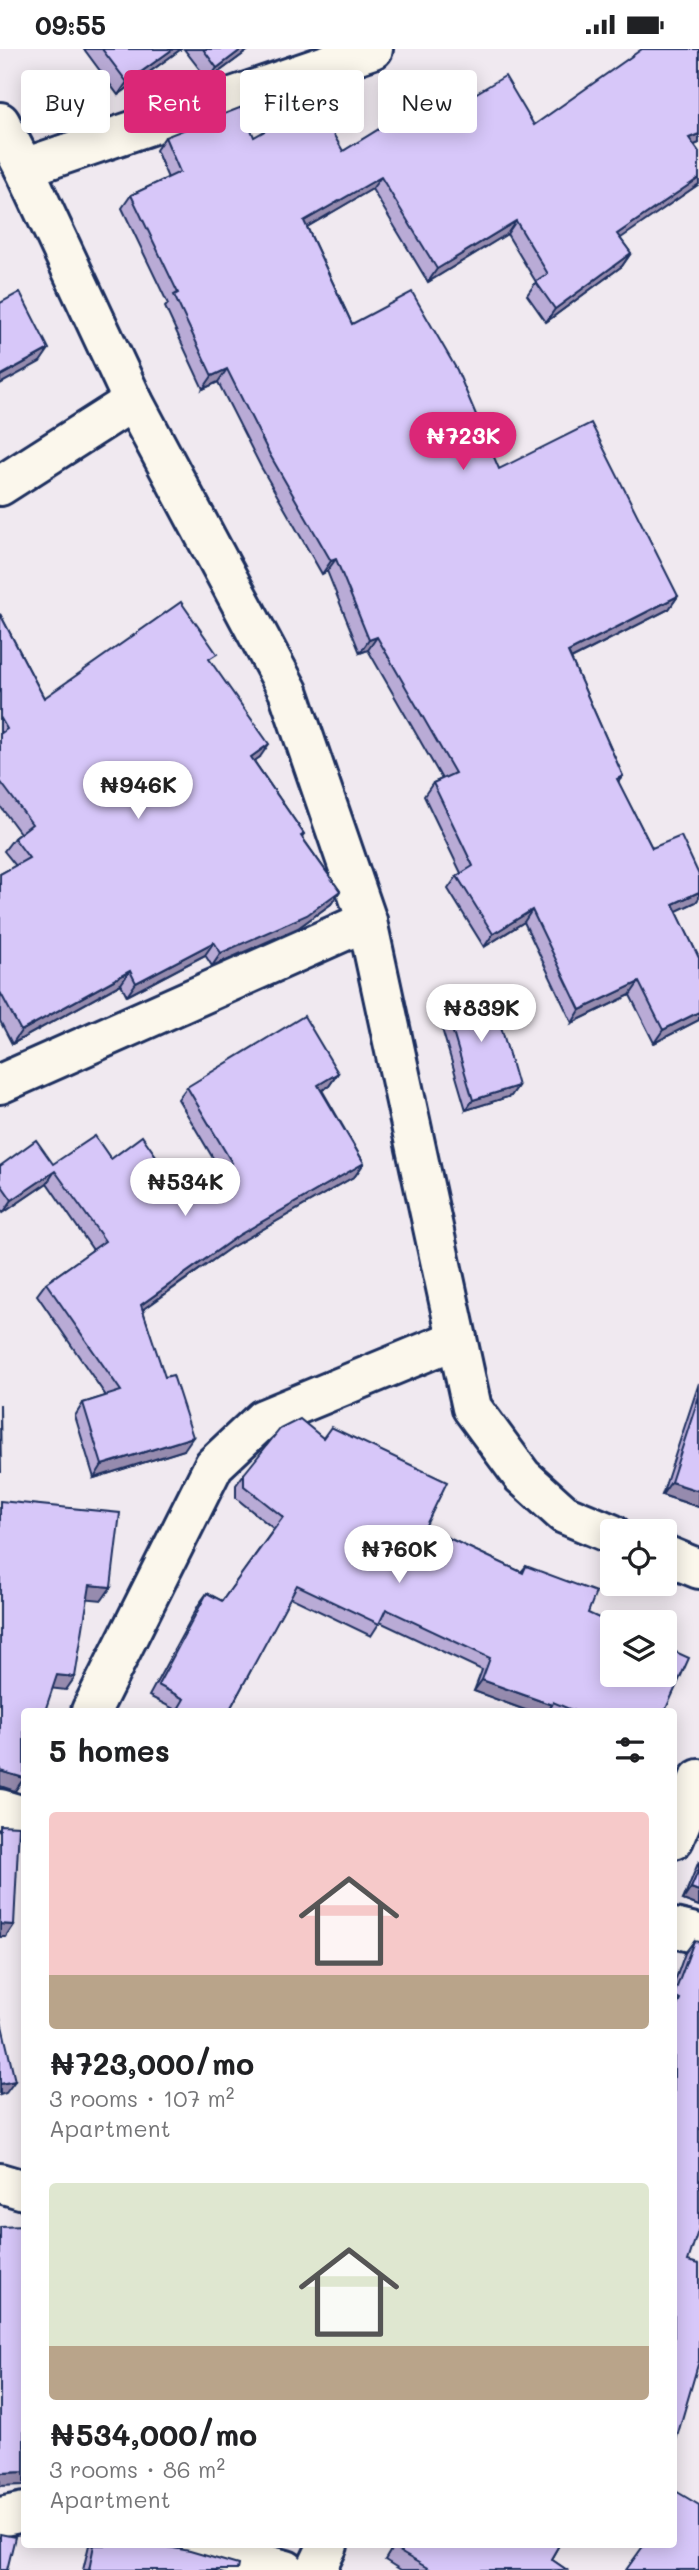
<!DOCTYPE html>
<html lang="en">
<head>
<meta charset="utf-8">
<style>
	:root { --surface:#fff; --page:#f2f2f2; --text:#202124; --muted:#757577; --accent:#db2777 }
	body { margin:0; font-family:Mali,sans-serif; background:var(--page); color:var(--text); height:100vh; display:flex; flex-direction:column; font-size:26px; white-space:nowrap }
	* { box-sizing:border-box; margin:0 }
	p { font-size:23px; color:var(--muted) }
	.icon { flex:none; width:38px; height:38px; fill:none; stroke:currentColor; stroke-width:2; stroke-linecap:round; stroke-linejoin:round }
	.map { position:relative; flex:1; overflow:hidden }
	.details { position:absolute; left:21px; top:1659px; width:656px; height:840px; display:flex; flex-direction:column; background:var(--surface); border-radius:7px; box-shadow:0 4px 18px #0003 }
	.details>* { flex:none }
	.hud { position:absolute; left:21px; top:21px; width:658px; height:63px; display:flex; gap:14px }
	.buttons { position:absolute; left:600px; top:1470px; display:grid; gap:14px }
	.buttons a { display:grid; place-items:center; width:77px; height:77px; border-radius:7px; background:var(--surface); box-shadow:0 4px 18px #0003; font-size:35px }
	.price { position:absolute; translate:-50% -60px; padding:0 16px; border-radius:24px; background:#fff; color:#222; font-size:23px; line-height:46px; filter:drop-shadow(0 2px 4px #0008) }
	.price::after { content:''; position:absolute; left:50%; top:42px; width:21px; height:16px; margin-left:-10px; background:inherit; clip-path:polygon(0 0,100% 0,50% 100%) }
	.price.on { background:var(--accent); color:#fff }
	ul { padding:0; list-style:none }
	li { display:grid; align-content:center; gap:14px; height:371px; padding:0 28px }
	li span { display:grid; place-items:center; height:217px; border-radius:7px; color:#555 }
	li>.icon { margin-inline-start:auto }
	span .icon { width:126px; height:126px; fill:#fffc; stroke-width:1 }
	li b { font-size:30px }
	h2 { display:flex; justify-content:space-between; align-items:center; height:84px; padding:0 28px; font-size:30px }
	.chip { padding:0 24px; border-radius:7px; background:var(--surface); box-shadow:0 4px 18px #0003; font-size:24px; line-height:63px }
	.chip.on { background:var(--accent); color:#fff }
	.status { display:flex; justify-content:space-between; align-items:center; height:49px; padding:0 35px; background:var(--surface); direction:ltr }
	.status svg { height:19px; fill:currentColor }
	.map>svg:first-child { display:block }
</style>
</head>
<body>
<div class="status"><b>09:55</b><svg viewBox="0 0 49 12"><path d="M0 12V9h3v3zM5 12V6h3v6zM10 12V3h3v9zM15 12V0h3v12zM26 1h20v11H26zM47 4h2v5h-2z"/></svg></div>
<div class="map">
<svg width="699" height="2521" viewBox="0 0 699 2521">
	<rect width="100%" height="100%" fill="#f0e9f0"/>
	<filter id="ink" filterUnits="userSpaceOnUse"><feTurbulence type="fractalNoise" baseFrequency=".0143" numOctaves="2"/><feDisplacementMap in="SourceGraphic" scale="14" xChannelSelector="R" yChannelSelector="G"/><feConvolveMatrix kernelMatrix="1 2 1 2 8 2 1 2 1" color-interpolation-filters="sRGB"/></filter>
	<g filter="url(#ink)">
		<g fill="none" stroke-linecap="round" stroke-linejoin="round">
			<defs>
				<g id="street">
					<polyline points="0,73 24,119 133,352 288,642 367,872 472,1359 522,1427 564,1465 612,1485"/>
					<polyline points="24,119 373,0"/>
					<polyline points="0,437 133,352"/>
					<polyline points="0,1035 367,872"/>
					<polyline points="665,1506 699,1520"/>
					<polyline points="91,1662 214,1416 263,1370 457,1290"/>
					<polyline points="0,1760 24,1767"/>
					<polyline points="674,1790 699,1730"/>
					<polyline points="674,1879 699,1885"/>
					<polyline points="0,2134 24,2141"/>
					<polyline points="0,2468 24,2463"/>
					<polyline points="193,2496 286,2521"/>
					<polyline points="316,2521 328,2496"/>
				</g>
			</defs>
			<use href="#street" stroke="#1b2f5e" stroke-width="44"/>
			<use href="#street" stroke="#fbf7ec" stroke-width="38"/>
		</g>
		<g fill="#b9abd6" stroke="#1b2f5e" stroke-width="2">
			<polygon points="84,0 181,0 118,46"/>
			<polygon points="184,0 250,0 208,31"/>
			<polygon points="699,0 699,94 694,96 699,103 699,135 620,189 631,204 622,217 546,273 527,246 536,233 507,185 428,233 372,140 307,178 352,275 499,420 678,547 669,560 571,610 623,727 618,733 652,799 699,826 699,849 696,853 676,862 699,909 699,971 654,994 630,946 572,974 524,873 484,898 448,840 457,827 461,824 424,747 433,734 442,730 368,601 360,604 327,522 322,525 261,418 218,333 203,340 165,258 168,255 122,159 131,146 168,129 156,101 165,88 254,88 343,102 428,73 534,76"/>
			<polygon points="0,565 44,649 211,613 260,708 254,712 304,785 302,788 340,842 331,855 298,879 212,917 205,906 127,947 121,935 12,995 0,972 0,825 16,817 4,802 14,789 20,784 0,757"/>
			<polygon points="444,953 518,1037 511,1047 466,1061 437,963"/>
			<polygon points="338,1024 329,1037 322,1041 364,1114 355,1127 230,1199 143,1261 184,1401 94,1429 75,1367 83,1354 106,1347 37,1246 46,1234 93,1201 47,1134 3,1164 0,1160 0,1117 53,1115 111,1110 182,1144 220,1121 178,1050 187,1038"/>
			<polygon points="699,1334 699,1458 662,1446"/>
			<polygon points="244,1425 425,1478 521,1523 526,1517 588,1564 665,1662 528,1662 474,1642 482,1621 380,1573 371,1587 290,1548 229,1662 176,1662 176,1661 149,1647 199,1555 207,1544 222,1552 274,1480 236,1449 236,1436"/>
			<polygon points="699,1812 699,1857 683,1851"/>
			<polygon points="694,1892 688,2212 674,2398 674,1935 685,1904"/>
			<polygon points="89,2496 157,2496 237,2521 83,2521"/>
			<polygon points="394,2496 559,2496 551,2510 567,2521 401,2521 385,2511"/>
		</g>
		<g fill="#968bae" stroke="#1b2f5e" stroke-width="2">
			<polygon points="173,0 181,0 118,46 127,33"/>
			<polygon points="242,0 250,0 208,31 217,19"/>
			<polygon points="699,85 699,94 680,102 689,89"/>
			<polygon points="381,128 372,140 295,185 304,172"/>
			<polygon points="699,129 699,135 608,198 617,185"/>
			<polygon points="516,172 507,185 428,233 437,220"/>
			<polygon points="631,204 622,217 546,273 555,260"/>
			<polygon points="49,300 40,313 0,335 0,327"/>
			<polygon points="227,320 218,333 203,340 212,327"/>
			<polygon points="336,510 327,522 322,525 331,512"/>
			<polygon points="678,547 669,560 559,616 568,603"/>
			<polygon points="377,588 368,601 360,604 369,591"/>
			<polygon points="269,695 260,708 242,721 251,708"/>
			<polygon points="340,842 331,855 298,879 212,917 221,904"/>
			<polygon points="699,843 699,849 696,853 664,868 673,855"/>
			<polygon points="532,861 524,873 484,898 493,885"/>
			<polygon points="214,893 205,906 127,947 136,934"/>
			<polygon points="130,922 121,935 12,995 21,982"/>
			<polygon points="639,933 630,946 572,974 580,961"/>
			<polygon points="699,963 699,971 654,994 663,981"/>
			<polygon points="338,1024 329,1037 310,1049 318,1036"/>
			<polygon points="518,1037 511,1047 466,1061 473,1051"/>
			<polygon points="364,1114 355,1127 230,1199 132,1268 141,1256 239,1186"/>
			<polygon points="55,1122 47,1134 3,1164 12,1151"/>
			<polygon points="193,1388 184,1401 94,1429 102,1416"/>
			<polygon points="671,1433 699,1442 699,1458 662,1446"/>
			<polygon points="90,1536 111,1538 102,1551 81,1549"/>
			<polygon points="57,1626 75,1628 66,1641 48,1639"/>
			<polygon points="482,1631 552,1656 548,1662 528,1662 474,1642"/>
			<polygon points="0,1722 24,1729 15,1742 0,1737"/>
			<polygon points="691,1839 699,1842 699,1857 683,1851"/>
			<polygon points="0,1875 14,1876 6,1888 0,1888"/>
			<polygon points="674,1947 680,1950 674,1958"/>
			<polygon points="15,2032 6,2044 0,2046 0,2035"/>
			<polygon points="24,2423 24,2436 0,2437 0,2424"/>
		</g>
		<g fill="#d7c7f9" stroke="#1b2f5e" stroke-width="2">
			<polygon points="102,0 173,0 127,33"/>
			<polygon points="203,0 242,0 217,19"/>
			<polygon points="642,0 699,0 699,85 689,89 699,103 699,129 617,185 631,204 555,260 536,233 548,225 516,172 437,220 381,128 304,172 352,275 412,243 457,321 499,420 591,374 678,547 568,603 623,727 617,730 652,799 681,787 699,826 699,843 673,855 699,909 699,963 663,981 639,933 580,961 532,861 493,885 457,827 473,817 433,734 455,724 377,588 369,591 336,510 331,512 270,406 227,320 212,327 174,246 178,244 131,146 180,123 165,88 242,58 254,88 315,53 343,102 418,56 428,73 505,27 534,76"/>
			<polygon points="20,243 49,300 0,327 0,254"/>
			<polygon points="181,553 217,605 209,610 269,695 251,708 304,785 301,787 340,842 307,866 221,904 214,893 136,934 130,922 21,982 0,943 0,825 29,809 14,789 32,775 0,732 0,685 7,680 0,668 0,565 44,649"/>
			<polygon points="490,939 518,1037 473,1051 444,953"/>
			<polygon points="304,967 338,1024 318,1036 364,1114 239,1186 141,1256 165,1328 173,1326 193,1388 102,1416 83,1354 121,1342 46,1234 105,1192 55,1122 12,1151 0,1134 0,1117 36,1091 53,1115 95,1087 111,1110 142,1087 182,1144 232,1114 187,1038"/>
			<polygon points="699,1347 699,1442 671,1433"/>
			<polygon points="0,1355 1,1423 0,1423"/>
			<polygon points="300,1370 323,1389 331,1378 447,1433 425,1478 523,1524 526,1517 596,1543 588,1564 612,1575 612,1626 665,1626 665,1598 689,1609 665,1662 574,1662 553,1653 552,1656 482,1631 490,1609 386,1560 379,1575 297,1536 229,1662 177,1662 184,1650 158,1636 207,1544 222,1552 283,1468 244,1437 244,1425 280,1380"/>
			<polygon points="0,1452 120,1464 111,1538 90,1536 75,1628 57,1626 45,1662 24,1662 24,1729 0,1722"/>
			<polygon points="0,1776 19,1777 14,1876 0,1875"/>
			<polygon points="699,1820 699,1842 691,1839"/>
			<polygon points="694,1892 699,1893 699,2179 688,2212 699,2215 699,2312 674,2398 674,1965 680,1950 674,1947 674,1946"/>
			<polygon points="0,1968 15,2032 0,2035"/>
			<polygon points="24,2177 24,2423 0,2424 0,2178"/>
			<polygon points="674,2441 699,2456 699,2521 626,2521 644,2496 674,2496"/>
			<polygon points="0,2485 15,2488 7,2521 0,2521"/>
			<polygon points="94,2496 157,2496 190,2502 238,2516 237,2521 89,2521"/>
			<polygon points="395,2496 559,2496 551,2510 567,2521 431,2521 393,2499"/>
		</g>
	</g>
</svg>
<div class="buttons">
<a><svg class="icon" aria-label="locate" viewBox="0 0 24 24"><circle cx="12" cy="12" r="6"/><path d="M12 2v4M12 18v4M2 12h4M18 12h4"/></svg></a>
<a><svg class="icon" aria-label="layers" viewBox="0 0 24 24"><path d="M12 4l9 5-9 5-9-5zM3 14l9 5 9-5"/></svg></a>
</div>
<b class="price on" style="left:463px;top:423px">₦723K</b>
<b class="price" style="left:138px;top:772px">₦946K</b>
<b class="price" style="left:481px;top:995px">₦839K</b>
<b class="price" style="left:185px;top:1169px">₦534K</b>
<b class="price" style="left:399px;top:1536px">₦760K</b>
<div class="hud">
<a class="chip">Buy</a>
<a class="chip on">Rent</a>
<a class="chip">Filters</a>
<a class="chip">New</a>
</div>
<section class="details">
<h2>5 homes<svg class="icon" aria-label="filters" viewBox="0 0 24 24"><path d="M4 7h16M4 17h16"/><circle cx="9" cy="7" r="2"/><circle cx="15" cy="17" r="2"/></svg></h2>
<ul>
<li><span style="background:linear-gradient(#f6c9c9 75%,#b9a48a 0)"><svg class="icon" aria-label="home" viewBox="0 0 24 24"><path d="M3 11l9-7 9 7M6 9v11h12V9"/></svg></span><div><b>₦723,000/mo</b><p>3 rooms · 107 m²</p><p>Apartment</p></div></li>
<li><span style="background:linear-gradient(#dfe7d0 75%,#b9a48a 0)"><svg class="icon" aria-label="home" viewBox="0 0 24 24"><path d="M3 11l9-7 9 7M6 9v11h12V9"/></svg></span><div><b>₦534,000/mo</b><p>3 rooms · 86 m²</p><p>Apartment</p></div></li>
</ul>
</section>
</div>
</body>
</html>
